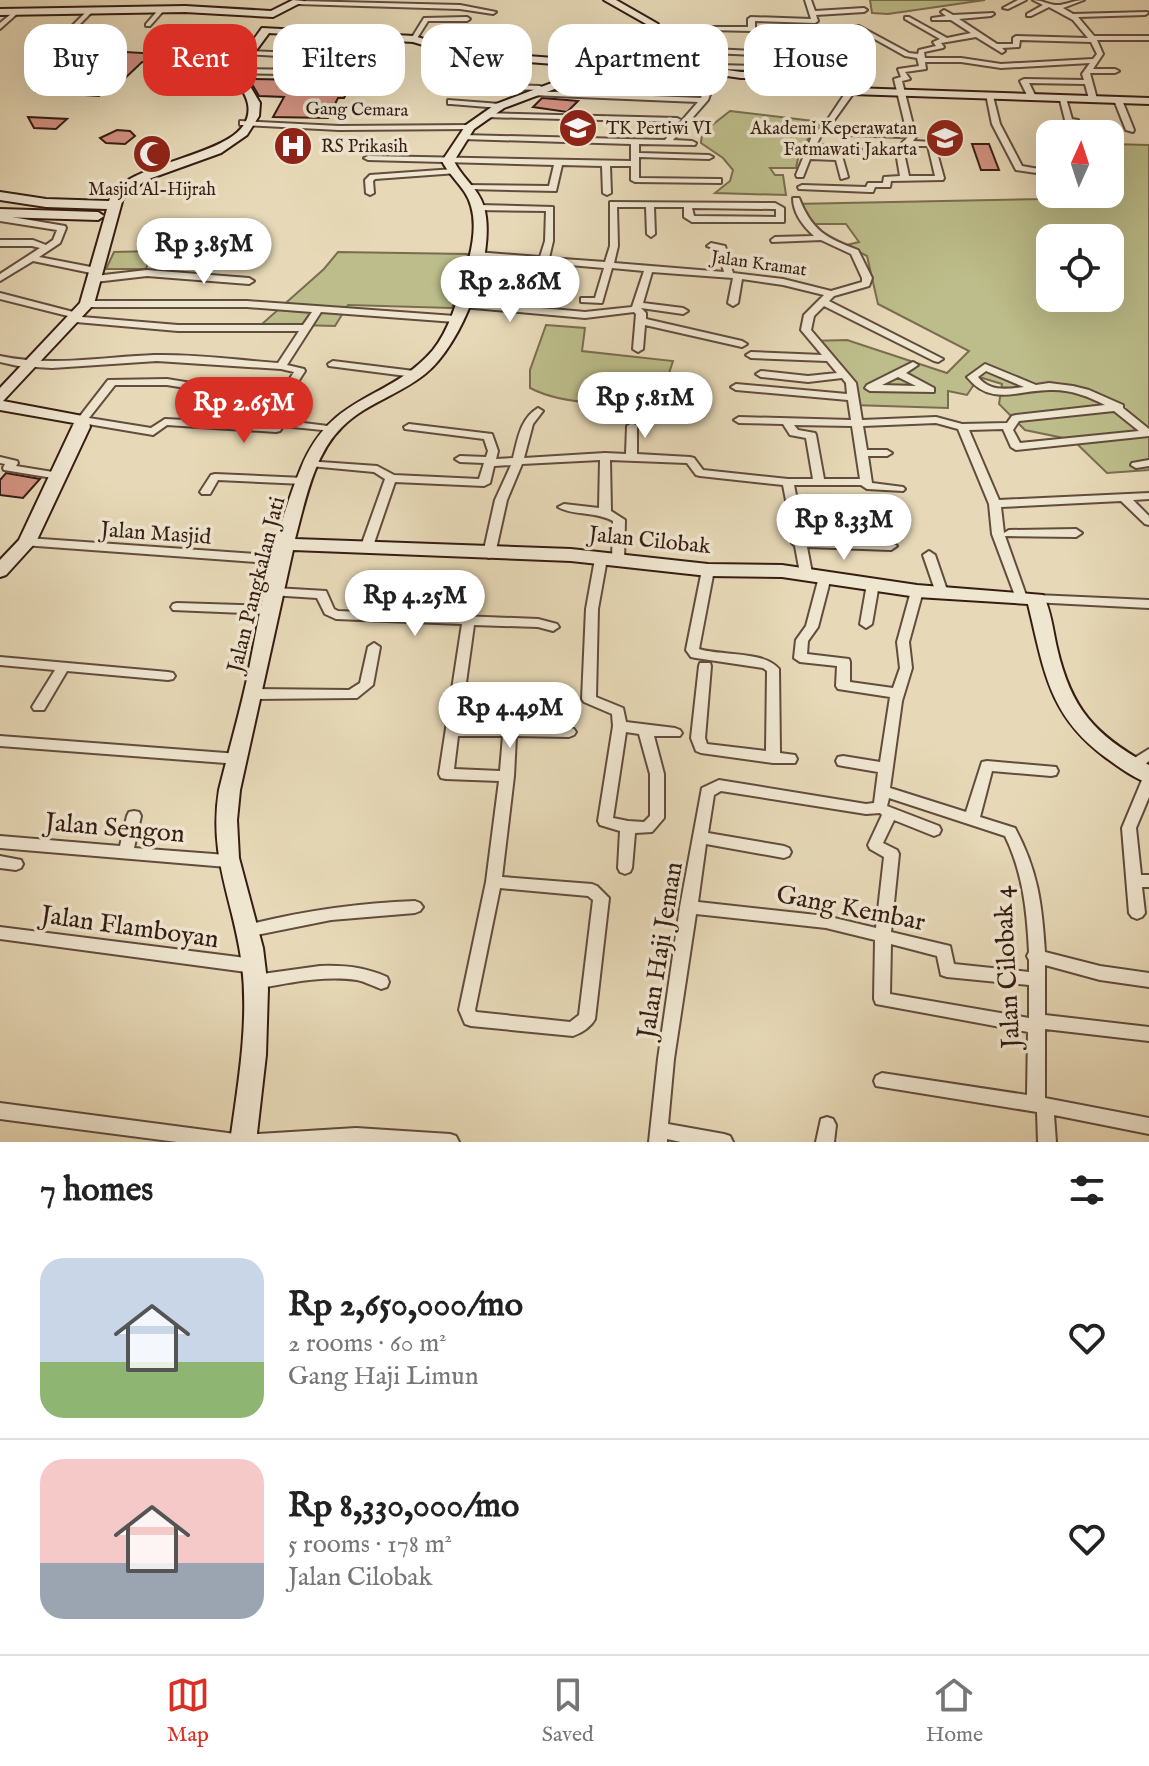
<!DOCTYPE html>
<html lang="en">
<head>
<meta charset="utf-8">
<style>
	:root { --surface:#fff; --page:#f2f2f2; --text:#222; --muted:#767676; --line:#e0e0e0; --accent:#d93025 }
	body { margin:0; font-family:"IM FELL English",serif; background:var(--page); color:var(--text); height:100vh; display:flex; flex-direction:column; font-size:30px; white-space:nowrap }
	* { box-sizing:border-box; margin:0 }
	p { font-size:26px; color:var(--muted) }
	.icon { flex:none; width:44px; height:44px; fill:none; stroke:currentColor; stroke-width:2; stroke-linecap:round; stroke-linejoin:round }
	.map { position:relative; height:1142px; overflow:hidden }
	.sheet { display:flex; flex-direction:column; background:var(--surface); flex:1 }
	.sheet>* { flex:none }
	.top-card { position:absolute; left:24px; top:24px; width:1102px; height:72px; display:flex; gap:16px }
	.needle { width:52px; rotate:3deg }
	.fabs { position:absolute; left:1036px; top:120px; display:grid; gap:16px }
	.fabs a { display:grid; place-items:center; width:88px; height:88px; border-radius:16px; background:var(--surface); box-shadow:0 8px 32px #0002; font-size:40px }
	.price { position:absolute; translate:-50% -68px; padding:0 18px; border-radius:28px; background:#fff; color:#222; font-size:26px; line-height:52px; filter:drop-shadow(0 2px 4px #0008) }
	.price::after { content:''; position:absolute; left:50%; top:48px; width:24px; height:18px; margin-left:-12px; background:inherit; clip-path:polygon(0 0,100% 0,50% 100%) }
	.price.active { background:var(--accent); color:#fff }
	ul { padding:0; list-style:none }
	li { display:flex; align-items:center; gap:24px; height:200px; padding:0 40px }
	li+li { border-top:2px solid var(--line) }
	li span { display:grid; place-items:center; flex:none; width:224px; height:160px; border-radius:24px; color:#555 }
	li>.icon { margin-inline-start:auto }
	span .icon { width:96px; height:96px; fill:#fffc; stroke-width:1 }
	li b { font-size:34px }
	h2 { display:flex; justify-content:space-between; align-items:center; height:96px; padding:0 40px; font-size:34px }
	.chip { padding:0 28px; border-radius:24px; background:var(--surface); box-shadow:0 8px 32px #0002; font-size:28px; line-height:72px }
	.chip.active { background:var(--accent); color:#fff }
	.tabs { display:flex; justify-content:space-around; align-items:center; height:112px; border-top:2px solid var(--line); background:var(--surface); font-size:22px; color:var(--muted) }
	.tabs a { display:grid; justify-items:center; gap:4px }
	.tabs .active { color:var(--accent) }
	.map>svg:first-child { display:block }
</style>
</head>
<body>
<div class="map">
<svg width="1149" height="1142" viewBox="0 0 1149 1142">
	<rect width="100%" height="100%" fill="#e7d9b7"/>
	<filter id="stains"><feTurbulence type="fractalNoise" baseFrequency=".0025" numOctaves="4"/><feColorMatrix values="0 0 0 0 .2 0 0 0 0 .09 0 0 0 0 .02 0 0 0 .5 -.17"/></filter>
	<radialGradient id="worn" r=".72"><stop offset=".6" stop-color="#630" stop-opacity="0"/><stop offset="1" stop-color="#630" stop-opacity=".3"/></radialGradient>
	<g fill="#bcbd8a" stroke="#796d4f" stroke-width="2" fill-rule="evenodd">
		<polygon points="870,0 985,0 888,14 872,13"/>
		<polygon points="758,29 805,33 787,54 798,64 831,68 821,75 796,68 779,69 769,56 759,55"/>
		<polygon points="730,111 822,122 800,149 796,168 770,168 775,175 783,175 786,195 715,193 730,181 733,170 723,158 701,143 702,133"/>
		<path d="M1110 144 1149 145V470L1107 473 1073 440 1025 430 999 404 1002 384 979 377 967 395 948 391V408L852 405 847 380 811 341 847 340 947 373 969 351 878 304 867 256 846 245 859 242 846 224H810L794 204 1044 199 1050 190V194H1110ZM1050 238H1110V298H1050Z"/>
		<polygon points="152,251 146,269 106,269 114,252"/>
		<polygon points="338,252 468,254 452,308 348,305 335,326 262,324 324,269"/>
		<path d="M546 325 585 328 582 351 673 361 660 400C620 404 567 407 530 388V370Z"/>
	</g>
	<g fill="#d49383" stroke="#361d14" stroke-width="2">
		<polygon points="108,51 160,54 151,63 142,62 120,83 113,83 99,96 37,92 50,80 91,83 114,61 98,60"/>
		<polygon points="249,79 353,81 344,98 338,98 328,118 273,117 284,97 259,96"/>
		<polygon points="542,98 567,100 578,101 567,112 533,107"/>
		<polygon points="28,117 67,119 56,129 34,128"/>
		<polygon points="117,130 130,131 135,136 125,144 106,143 100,138"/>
		<polygon points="932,130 954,132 962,144 937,143"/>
		<polygon points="972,144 989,144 999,170 981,170"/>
		<polygon points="6,473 40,479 23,498 0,495 0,480"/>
	</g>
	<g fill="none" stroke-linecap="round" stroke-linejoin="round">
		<defs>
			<g id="street">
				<polygon points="805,0 811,0 815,11 864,8 867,10 864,12 816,15 818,21 815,23 755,21 755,29 752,31 708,30 708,46 712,46 713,49 754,51 757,53 754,55 713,53 714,61 718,65 754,66 758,68 754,70 719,69 708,100 673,140 692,141 696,143 695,145 639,144 639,153 709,155 713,157 709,159 639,157 639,178 718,179 721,179 721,183 635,182 631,180 631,166 610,166 611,193 607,195 603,193 602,166 562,165 556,191 469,189 466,189 466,185 549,186 554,165 368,160 364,158 368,156 631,161 631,144 463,139 459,137 463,135 665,140 698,102 531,95 527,93 531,91 701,98 712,67 707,62 706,71 699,69 703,27 748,27 748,19 751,17 811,19"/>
				<polygon points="1018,0 1026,0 1008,9 1003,8"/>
				<path d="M1033 0C1041 0 1047 4 1055 5 1064 6 1074 0 1084 0L1063 8 1073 14 1147 12 1148 13 1145 15 1078 17 1094 36H1149V40H1097L1103 54 1093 69H1115L1119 71 1115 73H1090L1097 99 1093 101 1089 99 1085 84 1029 83 1036 97 1029 99 1020 81 1024 79 1084 80 1082 74 1090 63 1001 68 961 62H925L926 69 905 72 910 79 902 81 916 137 913 141 934 142 944 178 943 180 891 181 890 187H875L873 192H870L799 189 798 187 802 185 866 187 868 183H883L884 177 900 176 896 152 905 147 902 143 908 137 894 79 901 77 898 69 919 66 917 58 905 56 855 28V26H859L909 53 918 54 919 50 936 46 933 42 940 39 905 19V17H909L947 38 971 33 951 20H932V18L946 16 941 12 944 10 953 15 993 13 994 14 991 16 959 19 997 44H1013V38L1016 36 1088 38 1073 20 1049 7 1031 16H1027V14L1043 5ZM976 37 1002 53 1005 51 1002 48 1019 47 1020 40 1091 42 1097 54 1093 59 1001 64 961 58H925L924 52 943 48 944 47 941 43ZM911 146H928L935 176H909L904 153 912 150Z"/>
				<polygon points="299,1 460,5 496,12 493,14 460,9 297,4 297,2"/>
				<polygon points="160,8 165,9 150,26 146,26 146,24"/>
				<polygon points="89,9 94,10 74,30 70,30 70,28"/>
				<polygon points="16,10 18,11 18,13 0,29 0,23"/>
				<polygon points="424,18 467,17 470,19 467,21 428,21 416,40 412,40 411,39"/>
				<polygon points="609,41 648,42 651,44 648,46 607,44 606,43"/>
				<polygon points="796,48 830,57 832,58 812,81 806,81 806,77 823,59 794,51 794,49"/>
				<polygon points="249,51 295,53 298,55 295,57 247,54 246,53"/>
				<polygon points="321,51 324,53 313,70 341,71 352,52 357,53 347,73 343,75 231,73 227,71 231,69 306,70 319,52"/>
				<polygon points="448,83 540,86 544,88 540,90 451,87 447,85"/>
				<polygon points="848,89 855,91 827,130 902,133 906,135 902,137 822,134 816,145 857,147 861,149 857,151 814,149 812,155 842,156 848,177 841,179 836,160 810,159 803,177 797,177 796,175 812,136 826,122"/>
				<polygon points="986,94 993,96 1000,124 1022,166 1050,171 1050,175 1016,170 992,124"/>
				<polygon points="1059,96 1066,98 1072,119 1078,120 1085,134 1077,134 1072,123 1065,120"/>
				<polygon points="1115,98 1122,100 1134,130 1133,132 1126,130 1114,100"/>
				<polygon points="448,100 500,104 504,106 500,108 451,104 448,104"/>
				<polygon points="483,113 677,118 681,120 677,122 486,117 483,117"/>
				<polygon points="240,121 339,126 470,125 474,127 470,129 339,130 243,125 240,125"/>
				<polygon points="454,169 458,171 457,173 375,179 373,181 374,193 370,195 366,193 365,180 370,175"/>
				<path d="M793 198H799C812 231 826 238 858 250L872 278 869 286 834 296 829 301 943 359 938 362 934 361 824 306 814 316 811 330 856 383 862 420 936 417 962 424 1007 423 1012 416 1016 415 1105 405C1088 396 1069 389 1050 390 1018 390 991 407 967 377L985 364 1036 385 1049 383 1073 386 1089 390 1123 405V408L1149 429V436L1016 450 1011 447 1003 429 969 430 999 500 1149 493V499L1133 500 1149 516V525L1145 524 1121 501 1001 507 1004 533 1009 530 1076 529 1082 533 1076 537 1005 536 1027 598 1025 601H1017L992 534 989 504 958 429 936 423 863 426 867 450H887L892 453 887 456H868L872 483 903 487 905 489 903 491 867 489 861 485H794L805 540 891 542 897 546 891 550 807 547 812 573 806 577 800 573 795 546 792 543 794 541 783 485 700 476 696 475 687 463 610 460 611 511 625 520 624 561 622 564 618 565 612 561 613 521C595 511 574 516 558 507L564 504 599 508 600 460 522 464 507 500 495 554 489 558 483 554 495 500 511 465 494 466 490 483 484 486 395 482 372 549 370 552H362L360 549 385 479 374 472 310 466 305 463 306 461 377 466 394 475 479 479 484 463 460 462 455 459 460 456 486 457 488 451 484 439 405 429 404 427 409 424 492 434 498 451 496 459 513 458C518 439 520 419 538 408L543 411 533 424 524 458 605 453 626 454 627 426 632 423 637 426V454L690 457 694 458 703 470 788 479H813L806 438 790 435 783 424 739 423 734 420 739 417 851 420 848 400 736 390 731 387 736 384 847 394 846 383 842 378 808 382 761 377 756 374 761 371 808 376 837 373 827 361 751 358 746 355 751 352 822 355 801 330 804 315 824 295 783 285 742 279 738 303 733 306 728 303 733 278 652 272 643 303 683 308 688 311 683 314 641 308 646 313V319L742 341 747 344 742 347 645 325 643 349 638 352 633 349 636 314 634 312 585 318 462 307 457 304 462 301 585 312 632 307 644 271 612 268 602 303 581 302V298H595L604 268 547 263 543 265 539 263 473 257V253L476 252 540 257 545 241 546 211 476 210 475 208 479 205 553 207V241L549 258 605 262 610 246V202L775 203 784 208V222H692L684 217V207H654L655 234 651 237 647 234 646 207H617L618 246 614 263 724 272 718 250 707 246 711 243 725 246 733 273 783 279 831 291 862 282V278L851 254 821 240 772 242 771 240 775 237 814 236C803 226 793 213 793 198ZM692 208 774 209H776V217L694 216ZM986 371 1024 387C1006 389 990 392 978 377ZM1114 411 1139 431 1020 443 1013 430 1019 421ZM794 425 852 426 860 479H824L816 435 815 433 798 430Z"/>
				<polygon points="0,215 65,226 66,228 60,243 39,257 96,268 101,271 96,274 33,261 0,281 0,274 40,248 32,246 0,246 0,240 33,240 46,245 53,240 57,230 0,221"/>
				<polygon points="147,270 249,278 254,281 249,284 147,276 95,282 90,279 95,276"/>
				<path d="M0 293 81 314 82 317 178 325H303L312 312 247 307H87L82 304 87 301H247L455 316 460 319 455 322 321 312 287 365 304 369 305 371 285 402 293 410 287 421 328 426 332 427 333 429 332 431 283 426 280 431 276 432 167 425 153 435 82 423 77 420 108 380 167 379 210 386 215 389 195 421 273 426 283 410 275 402 294 372 281 369 157 361 52 368 18 366 0 362V356C52 367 102 357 154 355 196 354 237 360 278 363L299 331H178L76 322 73 321 72 317 0 299ZM115 385H167L204 391 185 420 165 419 151 428 89 418Z"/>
				<polygon points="333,361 414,371 419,374 414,377 329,366 328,364"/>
				<path d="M913 362 918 365 906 373 934 388V392L870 391 865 388 867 385ZM898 377 916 386 882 385Z"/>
				<polygon points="0,457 17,461 18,463 16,466 59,473 65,476 59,479 4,470 3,468 5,464 0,463"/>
				<polygon points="1149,460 1149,466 1136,468 1131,465 1132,463"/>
				<polygon points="215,474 304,478 310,481 304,484 218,480 210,494 202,494 200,492 211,475"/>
				<polygon points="27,538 283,556 289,560 283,564 23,545 21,542 23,539"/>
				<polygon points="929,551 935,555 948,593 946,596 942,597 936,593 923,555"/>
				<path d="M601 555 607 559 598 609 596 697 623 708 626 722 675 728 680 730 682 733 680 736H654L664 774V818L652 832 635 833 632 868 630 872 625 874 620 872 618 868 620 831 600 825 598 821 613 726 612 714 584 702 582 699 586 609 595 559ZM626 732 639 734 650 774V816L644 822 628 821 613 818Z"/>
				<path d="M708 566 714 570 699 649C721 656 765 651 779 669L780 753 795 755 797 759 795 763H773L701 753 696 751 691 738 699 666 700 663H710L711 666 705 738 707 744 766 751 767 671 763 668 696 658 691 657 686 650 702 570Z"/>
				<path d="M825 573 831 577 818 627 808 641 807 654 849 659 850 662V682L893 688 900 668 897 642 911 591 917 587 923 591 909 642 912 668 902 701 890 788 966 812 982 762 987 761 1056 767 1058 771 1056 775 1051 776 992 771 980 817 1015 828C1038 871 1042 904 1045 952L1100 966 1149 973V987L1100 980 1045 965V1015L1149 1027V1041L1045 1029V1098L1149 1118V1134L1054 1115 1056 1142H1038L1037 1112 876 1086 874 1081 876 1076 882 1073 1027 1095 1028 1032 876 1004 874 999 875 940 826 928 696 914 674 1059 668 1124 724 1134 730 1136 733 1142H681L667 1139V1142H649L658 1059 680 907 702 788 719 780 866 804 874 803 878 772 843 766 838 765 836 761 838 757 843 756 880 762 890 697 838 689 836 686 837 666 800 662 794 658 796 640 806 626 819 577ZM721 791 866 814 880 813 882 815 868 845 870 849 884 857 876 928 826 916 698 902 706 844 784 858 789 856 791 852 789 848 784 846 708 833 714 795ZM889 798 1005 836C1023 873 1027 911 1029 952L1027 956 1029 960V972L954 964 950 946 891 932 899 854 897 850 883 843 894 820 934 836 939 834 941 830 939 826 887 806ZM891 944 937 956 941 975 947 977 1029 985V1018L890 994Z"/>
				<polygon points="873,580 879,584 872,624 866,628 860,624 867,584"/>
				<path d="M275 588 326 591 334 609 338 611 538 619 557 624 559 627 553 631 538 627 474 625 460 726 569 727 574 729 576 732 574 735 569 737 516 736 514 776 502 877 592 884 597 886 609 898 595 1019C591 1027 581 1033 573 1036L471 1026 465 1024 459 1010 486 882 499 781 446 779 441 778 439 774 462 624 336 619 325 614 317 598 271 595 269 592ZM458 736H503L500 771 454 769ZM500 888 588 896 593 900 579 1015 570 1022 476 1012 475 1010Z"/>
				<polygon points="1036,595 1149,600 1149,608 1032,602 1030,599"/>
				<polygon points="177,603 271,606 277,610 271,614 173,610 171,607 173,604"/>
				<polygon points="374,643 380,647 373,685 357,698 253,699 248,697 246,694 248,691 253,689 349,690 360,683 368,647"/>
				<polygon points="0,657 168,672 173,673 175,676 173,679 168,680 67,671 44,710 34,710 32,707 55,670 0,665"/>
				<polygon points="0,736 239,754 244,755 246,759 244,763 239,764 0,746"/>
				<polygon points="1149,749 1149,761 1138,770 1128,770 1126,766 1128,762"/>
				<polygon points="1149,775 1149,797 1136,828 1141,875 1149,875 1149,887 1142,887 1145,913 1142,917 1137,919 1132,917 1129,913 1122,828 1142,780 1144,776"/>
				<polygon points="134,811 139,812 141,816 134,848 227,855 232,857 234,861 232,865 227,867 0,848 0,836 120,846 127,816 129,812"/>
				<polygon points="0,856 21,860 23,864 21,868 16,870 0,868"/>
				<path d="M415 901 420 903 423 907 420 911 415 913 331 920 247 937 242 935 239 931 242 927 247 925C303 911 358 903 415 901Z"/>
				<polygon points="0,927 254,959 260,961 262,966 260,971 254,973 0,939"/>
				<path d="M320 966C344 965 365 967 387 977L389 982 387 987 381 989C373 986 366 982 357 980 324 975 288 983 255 989L249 987 247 982 249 977 255 975Z"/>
				<polygon points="0,1103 243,1135 356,1128 450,1134 456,1136 459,1142 177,1142 0,1119"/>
				<polygon points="827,1117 833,1119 836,1125 834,1142 816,1142 821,1119"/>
			</g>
			<g id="secondary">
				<polygon points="293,0 304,1 273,17 185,12 0,15 0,9 185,6 271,11"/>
				<path d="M604 0H616L658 24 659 39 620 64 639 67 692 65 741 72H799L852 88 1149 98V104L851 94 798 78H741L692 71 639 73 608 69 504 108 474 129 454 161C462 178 479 189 484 207 497 254 462 345 425 374 399 395 366 403 342 427 314 454 305 502 295 539L571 549 708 564 782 565 917 585 1043 595C1051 610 1053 631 1057 648 1071 709 1095 735 1149 765V783C1133 778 1119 767 1105 757 1048 715 1044 669 1028 604L917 597 782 577 708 576 571 561 293 550 240 790 237 820 239 858 263 948 268 989 266 1055 256 1142H230C238 1084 249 1024 242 965 234 901 208 858 219 790 228 753 239 716 247 679 261 608 273 535 301 468 332 392 388 402 433 350 449 330 457 302 464 278 470 256 478 229 471 206 467 189 450 177 442 161L466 125 496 104 594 67 463 57 413 42 269 33 241 71 260 103 259 116 247 135 221 153 146 180 123 198 94 304 3 401 88 417 90 427 36 542 6 575 0 577V560L19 540 74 423 0 410V388L80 303 107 209 46 207 0 200V192L46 199 109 201C124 156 258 159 248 104 246 93 236 80 231 71L262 28 414 36 464 51 606 62 650 36 648 25Z"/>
				<polygon points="0,209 98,212 104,216 98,220 0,217"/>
			</g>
		</defs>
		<use href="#street" stroke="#624c3d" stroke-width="4"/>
		<use href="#secondary" stroke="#361d14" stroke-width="4"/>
		<use href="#street" fill="#efe6d0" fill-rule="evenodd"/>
		<use href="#secondary" fill="#efe6d0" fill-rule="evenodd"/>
	</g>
	<defs>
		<symbol id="school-disc" viewBox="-11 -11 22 22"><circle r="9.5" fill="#8f2418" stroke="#efe6d0"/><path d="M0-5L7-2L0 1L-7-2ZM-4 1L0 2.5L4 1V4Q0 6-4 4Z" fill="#fff"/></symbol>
		<symbol id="university-disc" viewBox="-11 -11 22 22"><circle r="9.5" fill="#8f2418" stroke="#efe6d0"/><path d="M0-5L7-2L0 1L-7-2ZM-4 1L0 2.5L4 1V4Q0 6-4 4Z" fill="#fff"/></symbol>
		<symbol id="hospital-disc" viewBox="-11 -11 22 22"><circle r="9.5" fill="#8f2418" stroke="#efe6d0"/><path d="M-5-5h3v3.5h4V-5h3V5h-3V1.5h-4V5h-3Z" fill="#fff"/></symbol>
		<symbol id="mosque-disc" viewBox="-11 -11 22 22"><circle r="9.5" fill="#8f2418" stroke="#efe6d0"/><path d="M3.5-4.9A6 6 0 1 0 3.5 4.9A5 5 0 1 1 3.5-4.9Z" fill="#fff"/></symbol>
	</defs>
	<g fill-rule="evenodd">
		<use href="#school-disc" x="556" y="106" width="44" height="44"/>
		<use href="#university-disc" x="923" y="116" width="44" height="44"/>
		<use href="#hospital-disc" x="271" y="124" width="44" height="44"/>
		<use href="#mosque-disc" x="130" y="132" width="44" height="44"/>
	</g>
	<g text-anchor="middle" stroke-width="7" stroke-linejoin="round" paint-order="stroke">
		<g font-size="18" fill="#361d14" stroke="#efe6d0">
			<text transform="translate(357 109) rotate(1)" y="6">Gang Cemara</text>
			<text transform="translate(759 263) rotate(8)" y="6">Jalan Kramat</text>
		</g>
		<g font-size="18" fill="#361d14" stroke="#efe6d0" text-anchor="start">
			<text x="606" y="134">TK Pertiwi VI</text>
			<text x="917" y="134" text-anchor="end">Akademi Keperawatan<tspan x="917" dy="21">Fatmawati Jakarta</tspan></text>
			<text x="321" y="152">RS Prikasih</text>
			<text x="152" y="195" text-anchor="middle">Masjid Al-Hijrah</text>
		</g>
		<g font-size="22" fill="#361d14" stroke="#efe6d0">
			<text transform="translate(156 532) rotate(4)" y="8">Jalan Masjid</text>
			<text transform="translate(650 539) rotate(6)" y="8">Jalan Cilobak</text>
			<text transform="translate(255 584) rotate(-76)" y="8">Jalan Pangkalan Jati</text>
		</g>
		<g font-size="26" fill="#361d14" stroke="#efe6d0">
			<text transform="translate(115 827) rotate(5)" y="9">Jalan Sengon</text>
			<text transform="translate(851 907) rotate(11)" y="9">Gang Kembar</text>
			<text transform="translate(130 926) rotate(8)" y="9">Jalan Flamboyan</text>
			<text transform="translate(659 950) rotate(-81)" y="9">Jalan Haji Jeman</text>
			<text transform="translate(1006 967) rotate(-93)" y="9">Jalan Cilobak 4</text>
		</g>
	</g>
	<rect width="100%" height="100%" filter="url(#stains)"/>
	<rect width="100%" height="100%" fill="url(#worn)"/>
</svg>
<div class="fabs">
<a><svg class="needle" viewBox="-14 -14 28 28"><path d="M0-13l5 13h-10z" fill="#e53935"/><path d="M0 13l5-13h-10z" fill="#767676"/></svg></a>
<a><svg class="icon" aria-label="locate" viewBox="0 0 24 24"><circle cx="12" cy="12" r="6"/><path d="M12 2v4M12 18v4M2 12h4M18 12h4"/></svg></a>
</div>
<b class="price" style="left:204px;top:286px">Rp 3.85M</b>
<b class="price" style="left:510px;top:324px">Rp 2.86M</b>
<b class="price" style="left:645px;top:440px">Rp 5.81M</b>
<b class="price active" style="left:244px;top:445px">Rp 2.65M</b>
<b class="price" style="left:844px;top:562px">Rp 8.33M</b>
<b class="price" style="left:415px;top:638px">Rp 4.25M</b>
<b class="price" style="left:510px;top:750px">Rp 4.49M</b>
<div class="top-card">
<a class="chip">Buy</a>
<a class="chip active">Rent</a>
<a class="chip">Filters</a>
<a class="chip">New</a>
<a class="chip">Apartment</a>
<a class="chip">House</a>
</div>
</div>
<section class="sheet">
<h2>7 homes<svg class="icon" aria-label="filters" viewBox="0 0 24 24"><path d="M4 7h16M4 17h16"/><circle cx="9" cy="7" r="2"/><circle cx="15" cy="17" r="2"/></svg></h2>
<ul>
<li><span style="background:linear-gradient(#c9d6e8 65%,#8fb573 0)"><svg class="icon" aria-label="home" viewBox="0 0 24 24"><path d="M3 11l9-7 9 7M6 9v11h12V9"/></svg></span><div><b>Rp 2,650,000/mo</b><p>2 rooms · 60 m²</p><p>Gang Haji Limun</p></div><svg class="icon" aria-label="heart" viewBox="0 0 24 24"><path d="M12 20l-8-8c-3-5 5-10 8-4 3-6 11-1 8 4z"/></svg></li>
<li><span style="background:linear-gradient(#f6c9c9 65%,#9aa5b1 0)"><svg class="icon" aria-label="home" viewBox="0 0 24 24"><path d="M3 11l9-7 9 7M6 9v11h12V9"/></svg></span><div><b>Rp 8,330,000/mo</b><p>5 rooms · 178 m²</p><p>Jalan Cilobak</p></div><svg class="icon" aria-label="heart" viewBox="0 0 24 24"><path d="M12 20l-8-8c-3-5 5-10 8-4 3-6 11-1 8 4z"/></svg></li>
</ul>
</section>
<nav class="tabs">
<a class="active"><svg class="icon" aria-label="map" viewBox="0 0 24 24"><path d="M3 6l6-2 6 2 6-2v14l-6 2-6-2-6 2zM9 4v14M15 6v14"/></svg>Map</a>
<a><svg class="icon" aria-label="saved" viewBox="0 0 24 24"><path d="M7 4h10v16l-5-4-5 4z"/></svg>Saved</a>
<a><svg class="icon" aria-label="home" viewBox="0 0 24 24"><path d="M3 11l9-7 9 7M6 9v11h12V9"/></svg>Home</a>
</nav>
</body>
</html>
